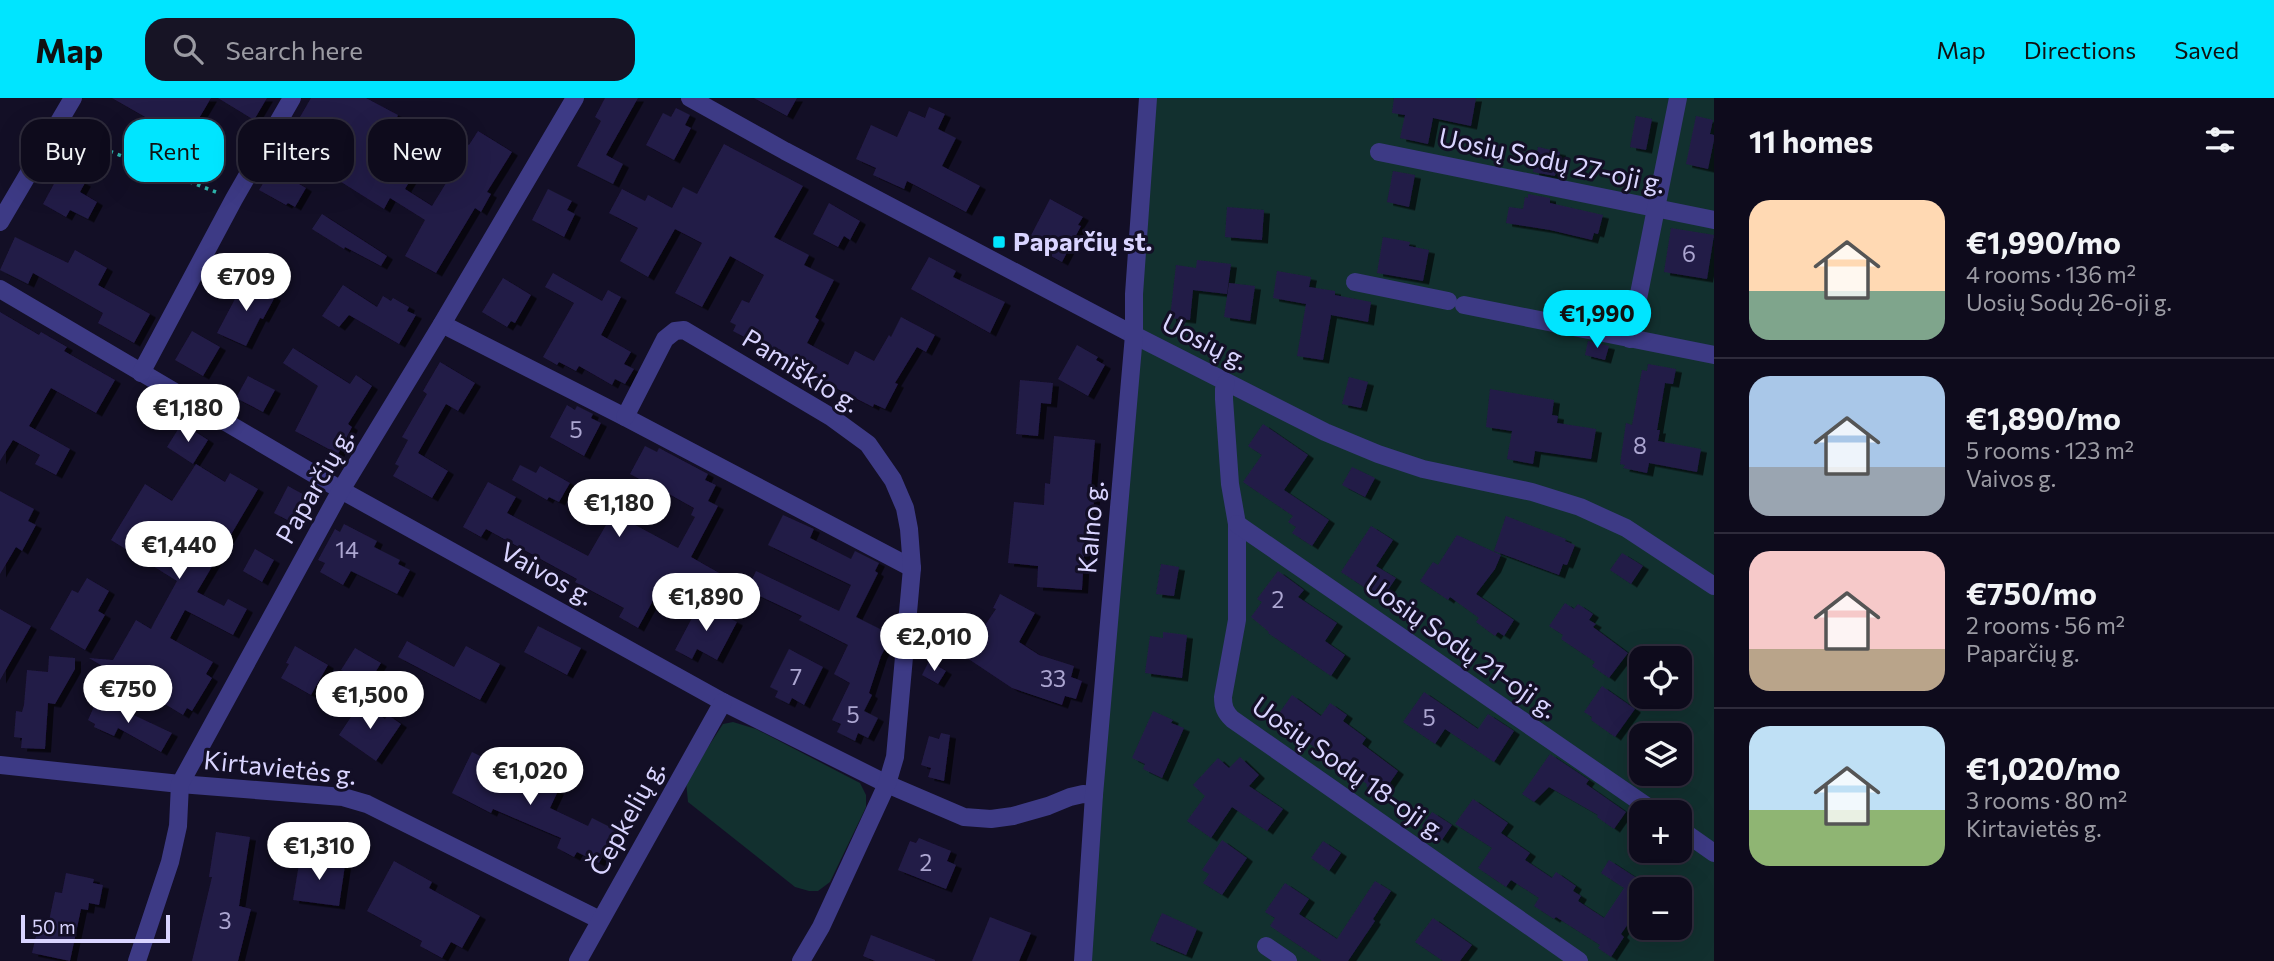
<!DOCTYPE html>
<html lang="en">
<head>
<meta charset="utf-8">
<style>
	:root { --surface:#0e0b1c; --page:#171425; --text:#f1f3f6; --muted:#9b9ba3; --line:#2e2b3b; --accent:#00e5ff }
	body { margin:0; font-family:Commissioner,sans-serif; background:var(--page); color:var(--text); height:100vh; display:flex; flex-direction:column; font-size:26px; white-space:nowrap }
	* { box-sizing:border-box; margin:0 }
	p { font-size:23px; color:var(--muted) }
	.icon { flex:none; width:38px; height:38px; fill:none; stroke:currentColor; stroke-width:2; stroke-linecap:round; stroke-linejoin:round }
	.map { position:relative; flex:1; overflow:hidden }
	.side { display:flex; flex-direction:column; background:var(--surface); width:560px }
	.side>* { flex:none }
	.hud { position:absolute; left:21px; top:21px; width:665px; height:63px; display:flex; gap:14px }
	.buttons { position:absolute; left:1629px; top:548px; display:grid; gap:14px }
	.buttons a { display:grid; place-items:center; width:63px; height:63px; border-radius:14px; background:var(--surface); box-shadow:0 7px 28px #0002,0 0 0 2px var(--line); font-size:35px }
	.scale { position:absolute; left:21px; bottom:18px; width:149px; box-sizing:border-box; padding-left:7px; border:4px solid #d9d4ff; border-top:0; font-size:19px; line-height:24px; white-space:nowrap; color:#d9d4ff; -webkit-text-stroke:5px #130f26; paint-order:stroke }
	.price { position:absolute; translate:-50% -60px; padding:0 16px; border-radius:24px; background:#fff; color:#222; font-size:23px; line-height:46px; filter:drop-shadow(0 2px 4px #0008) }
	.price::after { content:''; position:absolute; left:50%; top:42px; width:21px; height:16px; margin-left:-10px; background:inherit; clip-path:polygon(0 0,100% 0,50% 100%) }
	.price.active { background:var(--accent); color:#111 }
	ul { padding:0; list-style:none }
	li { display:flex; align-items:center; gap:21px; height:175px; padding:0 35px }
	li+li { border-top:2px solid var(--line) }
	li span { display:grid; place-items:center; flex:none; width:196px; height:140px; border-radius:21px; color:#555 }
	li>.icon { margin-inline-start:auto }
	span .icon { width:84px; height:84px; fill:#fffc; stroke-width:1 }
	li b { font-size:30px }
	h2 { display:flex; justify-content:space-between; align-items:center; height:84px; padding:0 35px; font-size:30px }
	.tag { padding:0 24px; border-radius:21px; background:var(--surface); box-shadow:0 7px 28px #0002,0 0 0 2px var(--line); font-size:24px; line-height:63px }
	.tag.active { background:var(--accent); color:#111 }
	header { display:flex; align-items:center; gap:42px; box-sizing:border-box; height:98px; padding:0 35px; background:var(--accent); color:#111 }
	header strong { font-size:33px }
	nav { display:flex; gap:38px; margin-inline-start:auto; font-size:24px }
	.search { width:490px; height:63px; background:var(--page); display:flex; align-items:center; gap:18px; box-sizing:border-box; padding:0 24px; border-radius:21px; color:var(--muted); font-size:26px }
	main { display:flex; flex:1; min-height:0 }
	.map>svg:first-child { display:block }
</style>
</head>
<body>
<header>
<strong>Map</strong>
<div class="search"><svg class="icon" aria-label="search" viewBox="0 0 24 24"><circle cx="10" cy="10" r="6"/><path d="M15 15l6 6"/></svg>Search here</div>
<nav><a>Map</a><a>Directions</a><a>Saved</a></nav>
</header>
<main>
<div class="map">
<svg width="1714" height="863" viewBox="0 0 1714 863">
	<defs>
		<filter id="shadow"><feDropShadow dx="6" dy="3.5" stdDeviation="0" flood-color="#0009"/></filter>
	</defs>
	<rect width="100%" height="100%" fill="#130f26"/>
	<g fill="#12302f" fill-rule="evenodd">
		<path d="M1153 0H1714V863H1086ZM1642 560H1680V598H1642ZM1642 637H1680V676H1642ZM1642 714H1680V752H1642ZM1642 791H1680V830H1642Z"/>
		<polygon points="733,624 756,631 860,685 866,697 866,709 830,784 818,793 809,793 795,789 688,704 686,683 723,626"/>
	</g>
	<g fill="#241b47" fill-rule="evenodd" filter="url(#shadow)">
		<polygon points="112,0 211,0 184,46 152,28 154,24"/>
		<polygon points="218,0 267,0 254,22"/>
		<path d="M311 0H366L398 17 396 22 424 38 431 26 469 47 478 33 512 54 487 94 491 96 481 114 475 110 436 175 405 158 425 122 390 100 384 111 338 82 345 70 312 51 294 83 306 90 295 109 288 105 286 107 259 92 272 71 276 73 295 42 289 38ZM423 61 451 77 432 108 405 91Z"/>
		<polygon points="605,0 638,0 606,57 623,66 613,86 577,68 601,23 595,19"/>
		<polygon points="754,0 797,0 787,18"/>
		<polygon points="1394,0 1476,0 1471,28 1433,20 1428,46 1400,40 1405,17 1392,15"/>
		<polygon points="929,9 945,16 938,31 956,40 942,68 980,88 966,114 907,83 904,91 873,77 876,70 856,61 871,27 897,39 909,13 925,20"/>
		<polygon points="676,10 690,17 685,27 691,30 674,62 646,47 663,15 671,19"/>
		<polygon points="1636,18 1652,21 1646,52 1630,49"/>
		<polygon points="1696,18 1713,22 1710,36 1714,37 1714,42 1708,71 1686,66"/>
		<polygon points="724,46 803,88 774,139 809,157 804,167 834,182 815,219 819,222 807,245 848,267 855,253 874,263 889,237 891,239 901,219 935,237 926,254 917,249 895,285 898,286 885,311 874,306 873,309 800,272 801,269 733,233 736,227 730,224 742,202 749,205 764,177 730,158 702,209 675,195 702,145 675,131 648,179 620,163 638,130 609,115 622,91 645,103 648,97 672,110 683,89 697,96"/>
		<polygon points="1538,49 1560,54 1555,78 1533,74"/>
		<polygon points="61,73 85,85 80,94 97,104 88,121 70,112 66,119 43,106"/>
		<polygon points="1393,73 1415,77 1409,109 1387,104"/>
		<polygon points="548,91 572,103 567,112 575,116 564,139 532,122"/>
		<polygon points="1528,96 1550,100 1550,105 1603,117 1598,136 1594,135 1592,142 1550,132 1506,125 1509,109 1523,111 1525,99 1528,100"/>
		<polygon points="1050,101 1083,119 1078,127 1081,128 1062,164 1027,145"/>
		<polygon points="829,105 860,123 850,142 844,138 838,149 813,136"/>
		<polygon points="1227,109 1264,112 1262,142 1225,139"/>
		<polygon points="322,116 387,158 381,168 345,149 344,151 312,131"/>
		<polygon points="1671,130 1714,137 1707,181 1664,174"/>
		<polygon points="15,139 68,165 75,152 107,170 98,187 150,216 134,245 98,225 103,215 33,175 28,186 0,172"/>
		<polygon points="1383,139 1410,144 1409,148 1429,152 1423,183 1377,175"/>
		<polygon points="929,159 956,173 953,179 1005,204 990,235 911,191"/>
		<polygon points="1197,162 1231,166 1227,196 1193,192 1190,222 1170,220 1176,167 1196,170"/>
		<polygon points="1277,173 1311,179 1309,189 1335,193 1335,197 1371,204 1368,224 1331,217 1323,262 1297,258 1306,206 1273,200"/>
		<polygon points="553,175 602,203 608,192 621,199 601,237 631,254 624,266 634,271 625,286 615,281 612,287 579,268 576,273 559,264 557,267 543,259 574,205 545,189"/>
		<polygon points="503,180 531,197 515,225 511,223 507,229 482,214"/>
		<polygon points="245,182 275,199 263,221 260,220 246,248 217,235"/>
		<polygon points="1229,185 1255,188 1250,223 1224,219"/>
		<polygon points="343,187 377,209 383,198 391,203 393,200 409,209 407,213 416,217 399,246 349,217 339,229 322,218"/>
		<polygon points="1597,205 1618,210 1614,225 1594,221"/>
		<polygon points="0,214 39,237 41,234 67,249 64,253 115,282 96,315 51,290 29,328 70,351 56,377 35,366 40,357 13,342 0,363"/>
		<polygon points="192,233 220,249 203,278 175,262"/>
		<polygon points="1588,243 1609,248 1605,262 1585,257"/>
		<polygon points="1077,247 1098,259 1096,262 1105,267 1088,298 1058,281"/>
		<polygon points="293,250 350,286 356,277 372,288 348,326 352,329 338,356 295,333 318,288 283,265"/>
		<polygon points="440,264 475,285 458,313 446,306 418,355 448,373 432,400 393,378 399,368 395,366 408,342 402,339 427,296 423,293"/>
		<polygon points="1648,266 1676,271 1673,286 1665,285 1657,332 1660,332 1658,343 1701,351 1697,374 1649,365 1647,375 1623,370 1625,367 1620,366 1626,325 1632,327 1642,272 1647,273"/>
		<polygon points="248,278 275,292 263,314 236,300"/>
		<polygon points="1349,279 1368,284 1361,310 1342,306"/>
		<polygon points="1020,282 1053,285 1051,306 1041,305 1038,338 1016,336"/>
		<polygon points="1490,291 1554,302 1552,317 1558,318 1557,325 1596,331 1591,361 1535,353 1533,366 1507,361 1512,333 1486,329"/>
		<polygon points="567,307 575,312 577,308 593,316 591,320 601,325 584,358 550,339"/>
		<polygon points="182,325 208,342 193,366 167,349"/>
		<polygon points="1263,326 1308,357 1284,392 1329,422 1312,448 1292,435 1296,429 1288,424 1293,418 1243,384 1262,357 1248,348"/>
		<polygon points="1054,338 1095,342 1091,389 1095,390 1092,425 1086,424 1082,492 1037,489 1038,468 1008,465 1014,404 1044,407 1045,385 1050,386"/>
		<polygon points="645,348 657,354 659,350 708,376 705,382 716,387 708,403 718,408 691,459 721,476 708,500 667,477 638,530 619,519 624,510 575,484 577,481 486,431 481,439 463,429 488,384 516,399 507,415 588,458 613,415 678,450 695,419 691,417 694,410 660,391 656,399 639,391 643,383 630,376"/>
		<polygon points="196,366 225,384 230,375 258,391 197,494 224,508 228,501 247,511 233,537 185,512 170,540 213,564 206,576 212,580 192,613 187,610 183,617 89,560 113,562 136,522 151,531 155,523 177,483 111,442 145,386 172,403"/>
		<polygon points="520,367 536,375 540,368 570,385 559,404 549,399 547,402 512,382"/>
		<polygon points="1352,369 1375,380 1365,399 1342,387"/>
		<polygon points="288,388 308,399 293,425 274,415"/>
		<polygon points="0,393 34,411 28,423 36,427 22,453 16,449 0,476"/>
		<polygon points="783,417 814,431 810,440 851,461 855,453 879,465 875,473 878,475 856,519 892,537 881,558 869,595 872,597 864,613 878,620 868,640 858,635 855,643 837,634 841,626 832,622 850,585 834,576 848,547 799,522 802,518 747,492 756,473 839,513 851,487 768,447"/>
		<polygon points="1506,418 1566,441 1565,443 1575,447 1567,467 1563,466 1559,477 1494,453"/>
		<polygon points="344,426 377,443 374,449 400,462 398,466 410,472 397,496 351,473 343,487 320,474 325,465 318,462 335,431 340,434"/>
		<polygon points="1371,428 1393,442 1376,468 1396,480 1382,501 1341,474"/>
		<polygon points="1457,437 1501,457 1495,471 1476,496 1514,522 1504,538 1498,534 1495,538 1476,524 1479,520 1450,499 1448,502 1420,483 1433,464 1438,467"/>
		<polygon points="255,451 274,462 262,484 243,473"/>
		<polygon points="1622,455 1643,468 1631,486 1610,472"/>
		<polygon points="1161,466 1179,469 1174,498 1156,496"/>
		<polygon points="1278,473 1304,492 1298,499 1337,525 1325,543 1345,557 1331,578 1268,535 1269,534 1251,519 1262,504 1257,501"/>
		<polygon points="87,480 109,493 98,513 105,517 85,552 50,531 72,492 78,495"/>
		<polygon points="1000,496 1035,515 1019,544 1039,557 1074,568 1071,579 1082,583 1076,601 1065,598 1062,607 1012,590 964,558 996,511 993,510"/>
		<polygon points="700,505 737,524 717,562 697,551 692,561 675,552"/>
		<polygon points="1565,505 1574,511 1578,506 1593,516 1589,522 1596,526 1593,529 1628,555 1609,580 1592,568 1595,564 1561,541 1563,537 1549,528"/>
		<polygon points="0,511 31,528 0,582"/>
		<polygon points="538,528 581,550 567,577 524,554"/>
		<polygon points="918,528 936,530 933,548 917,545"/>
		<polygon points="1163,534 1187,537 1182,580 1145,575 1150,538 1163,540"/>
		<polygon points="407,543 454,569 466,548 500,566 480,602 398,559"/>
		<polygon points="295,548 328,567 311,597 281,580 289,566 286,565"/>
		<polygon points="355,550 381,565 368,586 341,572"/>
		<polygon points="789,551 823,569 804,607 792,600 789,606 775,599 778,593 770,589"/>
		<polygon points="49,558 75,560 75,571 55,606 48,605 45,651 21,650 22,640 14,639 16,613 22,614 24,607 27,572 48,574"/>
		<polygon points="929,563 946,573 938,586 922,577"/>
		<polygon points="1602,588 1635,611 1615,639 1591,622 1592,619 1584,614"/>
		<polygon points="1424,594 1478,631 1488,616 1514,633 1494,664 1445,631 1435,646 1403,624"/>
		<polygon points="1292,597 1321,618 1330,605 1347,617 1343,623 1366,640 1362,646 1398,673 1381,698 1366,688 1367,686 1290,632 1288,635 1273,624"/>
		<polygon points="97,602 107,607 108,605 172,635 161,654 118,630 114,638 94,629 95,626 88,622"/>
		<polygon points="361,604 385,621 388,617 401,626 376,663 339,637"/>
		<polygon points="1153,613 1173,622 1171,625 1184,630 1162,680 1143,671 1145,666 1132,660"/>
		<polygon points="941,635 950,637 944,683 928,679 931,670 921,667 929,638 939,641"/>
		<polygon points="472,654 527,681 558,693 550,710 588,728 592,720 616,732 599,765 577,754 574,759 557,750 561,740 493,711 491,715 452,695"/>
		<polygon points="1550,656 1589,682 1586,686 1626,714 1614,731 1597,719 1598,717 1549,689 1534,704 1522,696"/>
		<polygon points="1240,659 1259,677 1249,688 1283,711 1267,733 1232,709 1211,740 1187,723 1205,698 1193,687 1218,660 1229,670"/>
		<polygon points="1473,701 1508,725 1501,735 1530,755 1525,762 1552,780 1556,774 1576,788 1573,793 1581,798 1578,803 1604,820 1624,790 1601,775 1609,762 1652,790 1642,791 1642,806 1621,836 1624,839 1611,859 1598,850 1600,847 1556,819 1554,821 1534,808 1539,800 1511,782 1506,789 1478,770 1492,750 1455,726"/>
		<polygon points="1432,714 1452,727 1442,742 1422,728"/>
		<polygon points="216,734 250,739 239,808 251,811 238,863 192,863 212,779 209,779"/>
		<polygon points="919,740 951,753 947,763 956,767 946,791 898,772 910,743 916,745"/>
		<polygon points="1222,742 1247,760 1222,797 1203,785 1209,776 1202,772"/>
		<polygon points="1323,743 1341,755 1329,773 1311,760"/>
		<polygon points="300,760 345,767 339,808 293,802"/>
		<polygon points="394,763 432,784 429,790 480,818 462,850 451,844 442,860 420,848 422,843 367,813"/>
		<polygon points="66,775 94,781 93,785 103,787 99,807 89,805 88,812 81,811 70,863 32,855 40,821 49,823 55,794 62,795"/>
		<polygon points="1375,783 1391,793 1373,821 1375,823 1348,863 1322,863 1270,828 1275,820 1265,814 1285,785 1309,801 1299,816 1337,841"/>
		<polygon points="1162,815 1197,831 1186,857 1150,842"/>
		<polygon points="990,819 1031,835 1019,863 972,863"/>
		<polygon points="1433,820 1472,847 1460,863 1443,863 1415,844"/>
		<polygon points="871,837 935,862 935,863 875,863 863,858"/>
	</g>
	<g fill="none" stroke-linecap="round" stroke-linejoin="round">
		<polyline stroke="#2fb8b0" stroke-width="3.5" stroke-dasharray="3.5 5" stroke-linecap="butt" points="70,38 216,94"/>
		<g stroke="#3d3a85" stroke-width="18">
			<polyline points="690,0 785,53 1134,237 1325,334 1378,356 1423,371 1532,394 1580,409 1626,430 1714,488"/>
			<polyline points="1379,54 1714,122"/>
			<polyline points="0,124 73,0"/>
			<polyline points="1355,184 1448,203"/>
			<polyline points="0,191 341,392 723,604 887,686 964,719 991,721 1013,718 1048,708 1070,699 1083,696 1094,697"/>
			<polyline points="1464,207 1714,257"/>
			<polyline points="442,226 625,319 912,470"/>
			<polyline points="1630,241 1678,0"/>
			<polyline points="141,275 234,101 292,0"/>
			<path d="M1226 285 1224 291V301L1230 386 1237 426V522L1223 599C1223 609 1225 614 1232 621L1579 863"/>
			<polyline points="625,319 665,241 675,233 684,232 831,319 868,346 893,382 905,410 909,431 912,470 895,659 887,686 821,829 801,863"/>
			<polyline points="1237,426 1655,714"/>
			<polyline points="0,667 180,686 343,699 367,706 600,822"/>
			<polyline points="1680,731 1714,755"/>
			<polyline points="1266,848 1288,863"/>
			<polyline points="137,863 170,764 178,728 180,686 341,392 442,226 575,0"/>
			<polyline points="578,863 723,604"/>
			<polyline points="1083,863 1094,697 1134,237 1134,196 1148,0"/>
		</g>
	</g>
	<rect fill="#00e5ff" stroke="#130f26" stroke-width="2.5" x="992" y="137" width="14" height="14" rx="3.5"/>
	<g text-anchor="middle" stroke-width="6" stroke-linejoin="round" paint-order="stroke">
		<g font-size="23" fill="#aca6d1">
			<text x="1689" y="164">6</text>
			<text x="576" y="340">5</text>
			<text x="1640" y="356">8</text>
			<text x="347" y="460">14</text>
			<text x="1278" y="510">2</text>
			<text x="796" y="587">7</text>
			<text x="1053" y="589">33</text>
			<text x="853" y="625">5</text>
			<text x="1429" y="628">5</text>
			<text x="926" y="773">2</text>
			<text x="225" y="831">3</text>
		</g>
		<g font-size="26" fill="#d9d4ff" stroke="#130f26">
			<text transform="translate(1552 63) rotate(12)" y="9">Uosių Sodų 27-oji g.</text>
			<text transform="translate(1205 244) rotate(27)" y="9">Uosių g.</text>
			<text transform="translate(801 273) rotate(32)" y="9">Pamiškio g.</text>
			<text transform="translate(315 388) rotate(-60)" y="9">Paparčių g.</text>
			<text transform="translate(1091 429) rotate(-85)" y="9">Kalno g.</text>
			<text transform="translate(547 476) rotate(29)" y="9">Vaivos g.</text>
			<text transform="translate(1461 549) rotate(35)" y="9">Uosių Sodų 21-oji g.</text>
			<text transform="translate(280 670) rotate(6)" y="9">Kirtavietės g.</text>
			<text transform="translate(1349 671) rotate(35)" y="9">Uosių Sodų 18-oji g.</text>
			<text transform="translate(627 720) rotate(-61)" y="9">Čepkelių g.</text>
		</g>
		<g font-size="26" font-weight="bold" fill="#d9d4ff" stroke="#130f26" text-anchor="start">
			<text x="1013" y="153">Paparčių st.</text>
		</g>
	</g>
</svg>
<div class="buttons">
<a><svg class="icon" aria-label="locate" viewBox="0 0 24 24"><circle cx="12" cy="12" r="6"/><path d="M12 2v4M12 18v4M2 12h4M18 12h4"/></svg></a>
<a><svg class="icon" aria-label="layers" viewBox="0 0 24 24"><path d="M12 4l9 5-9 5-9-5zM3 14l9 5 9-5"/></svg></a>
<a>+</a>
<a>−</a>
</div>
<div class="scale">50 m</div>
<b class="price" style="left:246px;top:215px">€709</b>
<b class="price active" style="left:1597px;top:252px">€1,990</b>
<b class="price" style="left:188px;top:346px">€1,180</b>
<b class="price" style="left:619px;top:441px">€1,180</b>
<b class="price" style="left:179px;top:483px">€1,440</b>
<b class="price" style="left:706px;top:535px">€1,890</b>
<b class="price" style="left:934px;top:575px">€2,010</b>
<b class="price" style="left:128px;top:627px">€750</b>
<b class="price" style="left:370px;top:633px">€1,500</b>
<b class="price" style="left:530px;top:709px">€1,020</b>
<b class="price" style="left:319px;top:784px">€1,310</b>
<div class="hud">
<a class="tag">Buy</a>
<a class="tag active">Rent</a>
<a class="tag">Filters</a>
<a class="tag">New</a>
</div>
</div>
<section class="side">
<h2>11 homes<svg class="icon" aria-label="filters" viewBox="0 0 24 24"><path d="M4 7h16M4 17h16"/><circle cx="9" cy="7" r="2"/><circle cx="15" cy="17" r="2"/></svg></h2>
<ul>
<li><span style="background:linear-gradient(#ffd9b3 65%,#7fa58c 0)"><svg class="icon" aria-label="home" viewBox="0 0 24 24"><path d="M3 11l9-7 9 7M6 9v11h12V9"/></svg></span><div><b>€1,990/mo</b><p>4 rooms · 136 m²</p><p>Uosių Sodų 26-oji g.</p></div></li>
<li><span style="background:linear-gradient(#a9c7e8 65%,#9aa5b1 0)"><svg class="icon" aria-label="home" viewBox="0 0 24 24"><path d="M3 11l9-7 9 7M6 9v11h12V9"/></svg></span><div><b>€1,890/mo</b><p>5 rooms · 123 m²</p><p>Vaivos g.</p></div></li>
<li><span style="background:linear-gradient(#f6c9c9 70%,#b9a48a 0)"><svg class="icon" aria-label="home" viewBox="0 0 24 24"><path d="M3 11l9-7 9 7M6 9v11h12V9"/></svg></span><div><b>€750/mo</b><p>2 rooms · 56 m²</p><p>Paparčių g.</p></div></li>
<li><span style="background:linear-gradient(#bfe0f5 60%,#8fb573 0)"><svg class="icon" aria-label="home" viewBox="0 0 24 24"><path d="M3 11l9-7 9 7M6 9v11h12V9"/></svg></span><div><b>€1,020/mo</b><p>3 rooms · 80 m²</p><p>Kirtavietės g.</p></div></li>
</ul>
</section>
</main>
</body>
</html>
